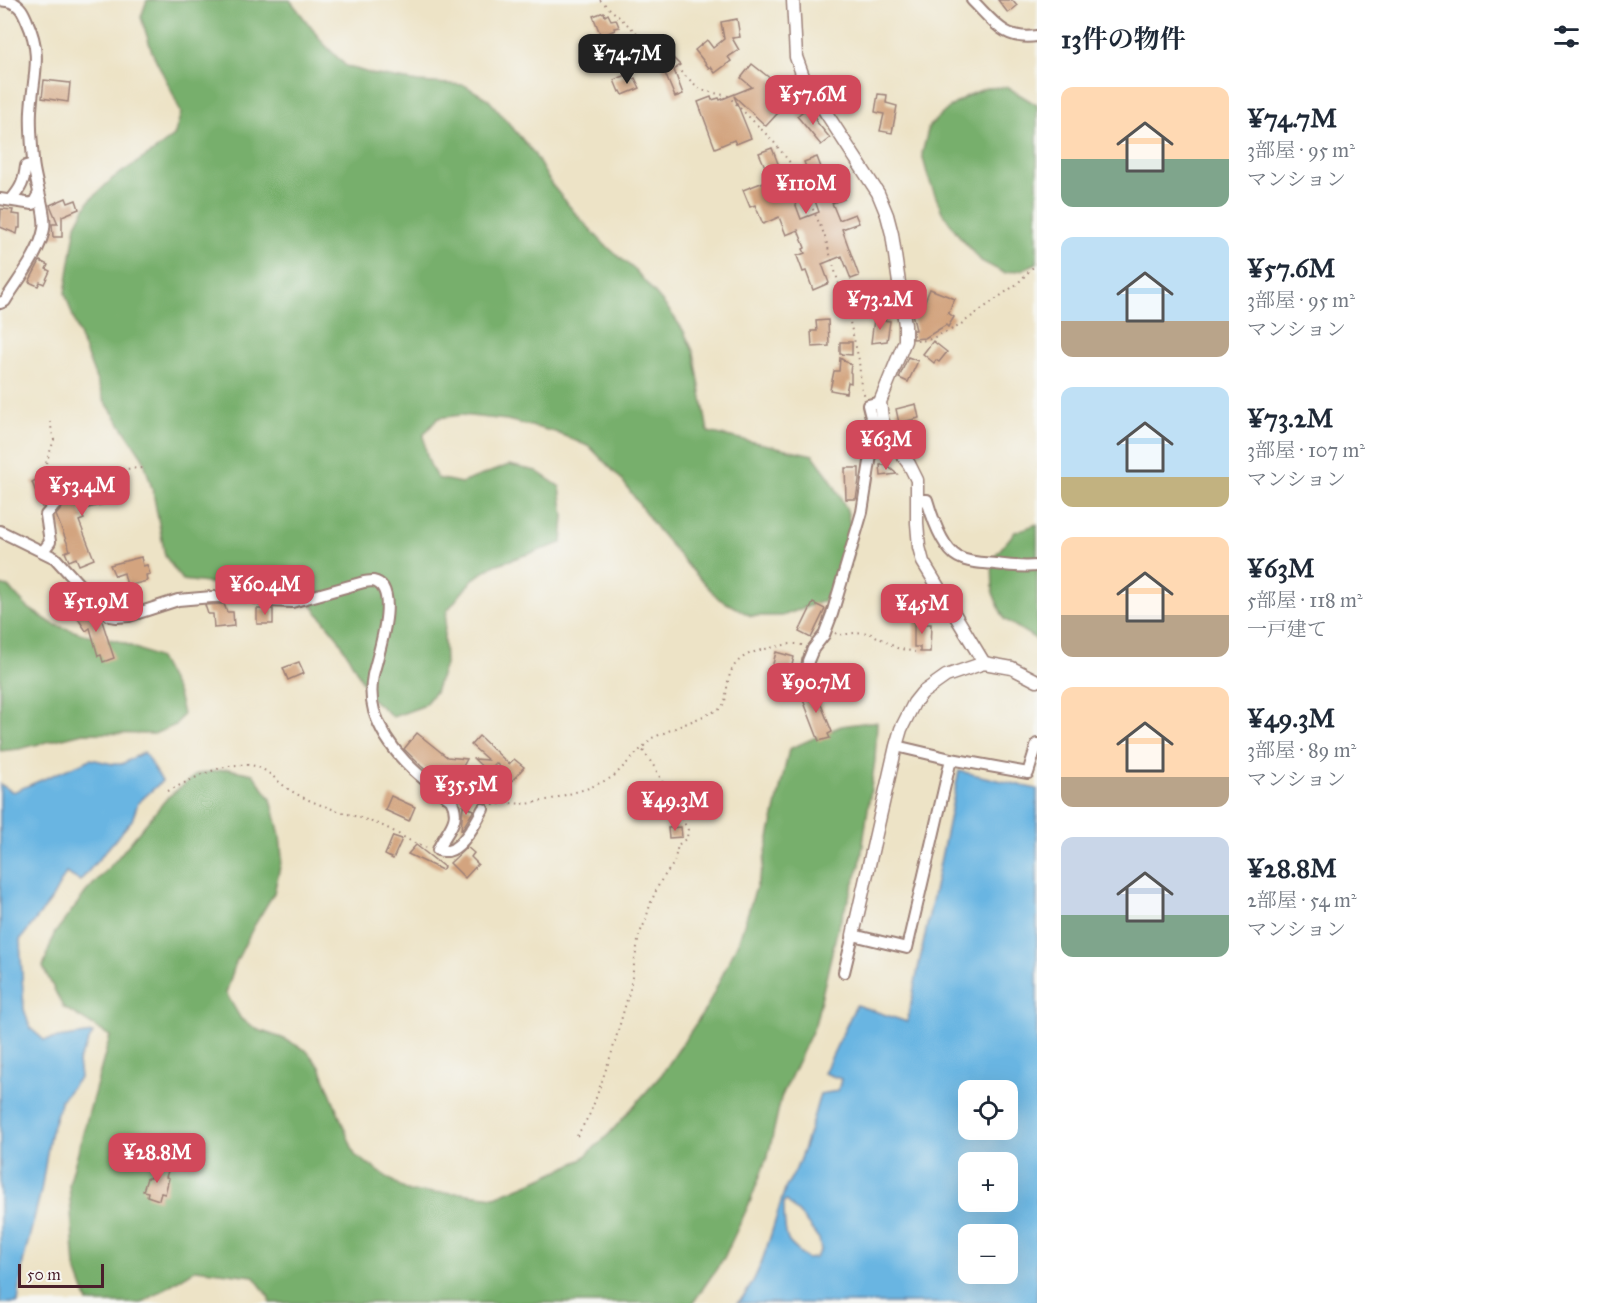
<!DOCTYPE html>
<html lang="ja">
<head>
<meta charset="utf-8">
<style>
	:root { --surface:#fff; --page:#f2f2f3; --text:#1f2937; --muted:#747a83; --accent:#d1495b }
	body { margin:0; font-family:"IM FELL Great Primer","Noto Serif JP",serif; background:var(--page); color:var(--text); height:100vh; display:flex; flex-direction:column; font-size:22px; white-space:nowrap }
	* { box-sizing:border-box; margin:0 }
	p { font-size:20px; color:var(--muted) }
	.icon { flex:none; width:33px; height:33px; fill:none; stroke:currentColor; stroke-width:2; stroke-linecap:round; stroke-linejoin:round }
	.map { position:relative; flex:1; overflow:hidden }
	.details { display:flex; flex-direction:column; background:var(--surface); width:570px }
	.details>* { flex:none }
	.fabs { position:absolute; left:958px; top:1080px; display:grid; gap:12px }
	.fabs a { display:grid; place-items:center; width:60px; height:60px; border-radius:12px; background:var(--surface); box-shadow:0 6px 24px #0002; font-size:30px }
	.scale { position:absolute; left:18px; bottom:15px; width:86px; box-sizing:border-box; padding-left:6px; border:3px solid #4a1f2b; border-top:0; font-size:16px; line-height:21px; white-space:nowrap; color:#4a1f2b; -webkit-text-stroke:4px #f6f6f2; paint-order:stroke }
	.price { position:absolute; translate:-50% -51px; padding:0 14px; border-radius:12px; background:var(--accent); color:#fff; font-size:20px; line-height:39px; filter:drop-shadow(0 2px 3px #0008) }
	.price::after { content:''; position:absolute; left:50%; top:36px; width:18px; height:14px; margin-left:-9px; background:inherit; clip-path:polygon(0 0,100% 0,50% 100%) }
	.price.active { background:#222; color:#fff }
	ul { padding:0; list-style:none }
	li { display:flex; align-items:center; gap:18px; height:150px; padding:0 24px }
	li span { display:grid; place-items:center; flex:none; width:168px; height:120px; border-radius:12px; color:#555 }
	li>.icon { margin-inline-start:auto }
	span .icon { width:72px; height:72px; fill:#fffc; stroke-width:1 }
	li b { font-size:26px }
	h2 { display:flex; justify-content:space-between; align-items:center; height:72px; padding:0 24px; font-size:26px }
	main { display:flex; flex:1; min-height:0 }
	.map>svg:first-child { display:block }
</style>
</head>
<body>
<main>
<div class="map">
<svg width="1037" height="1303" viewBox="0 0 1037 1303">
	<rect width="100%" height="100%" fill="#f6f6f2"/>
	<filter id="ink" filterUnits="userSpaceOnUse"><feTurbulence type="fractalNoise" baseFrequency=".0167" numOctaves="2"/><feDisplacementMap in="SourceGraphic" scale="12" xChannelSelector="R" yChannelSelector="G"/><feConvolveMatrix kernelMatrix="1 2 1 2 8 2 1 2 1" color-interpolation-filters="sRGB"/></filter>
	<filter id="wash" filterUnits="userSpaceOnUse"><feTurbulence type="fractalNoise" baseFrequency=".008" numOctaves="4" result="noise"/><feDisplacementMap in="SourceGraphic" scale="24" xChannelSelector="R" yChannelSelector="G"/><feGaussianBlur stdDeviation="1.35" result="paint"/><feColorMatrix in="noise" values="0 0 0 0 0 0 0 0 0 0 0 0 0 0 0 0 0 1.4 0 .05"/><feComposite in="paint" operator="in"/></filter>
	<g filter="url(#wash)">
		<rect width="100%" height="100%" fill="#ede3c6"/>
		<g fill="#77af6c" stroke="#60674c" stroke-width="1.5">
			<path d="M147 0H290L324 44 346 66 372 74 418 82 464 85 488 99 533 152 552 185 575 213 605 245 636 271 669 310 683 330 694 353 708 432 813 455 830 478 847 510 854 545 846 576 823 601 782 616H751L719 599 690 568 657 529 622 480 590 447 555 432 507 420 461 415 438 418 424 434C424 451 428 464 437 478L461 483 509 465 536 471 560 487 564 516 562 543 495 565 473 579 447 611 444 636 445 665 435 692 423 706 393 717 372 699 338 638 292 581 252 587 224 585 182 580 165 556 153 492 143 458 104 400 78 332 65 293 76 225 89 201 113 178 153 152 174 136 181 113 172 92 152 52 141 17Z"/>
			<polygon points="1007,87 1037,105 1037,263 1021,270 1004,273 981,261 960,237 942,212 928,177 922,154 929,126 950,107 967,96 986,88"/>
			<polygon points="1037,524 1037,640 1004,619 993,593 992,559 1015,532"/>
			<polygon points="0,585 8,587 28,608 53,624 83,634 119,641 159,658 178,694 183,714 176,725 154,734 83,733 19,749 0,751"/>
			<polygon points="869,722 877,722 875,760 860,865 837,931 815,1025 781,1098 769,1152 750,1202 724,1258 693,1303 270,1303 269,1297 253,1276 196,1269 142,1303 92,1303 88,1302 75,1267 69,1184 110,1036 63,1007 43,967 54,934 86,892 115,861 167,798 197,774 228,769 253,774 271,799 280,835 282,858 274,893 254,926 236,962 226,993 241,1019 258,1030 282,1038 306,1050 320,1067 355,1155 409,1192 460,1193 495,1197 537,1180 581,1160 609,1134 662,1074 707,1007 739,940 762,869 789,749 841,726"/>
		</g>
		<g fill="#69b5e2" stroke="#5a6a86" stroke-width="1.5" fill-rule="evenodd">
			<polygon points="144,752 162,781 138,803 132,820 80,881 66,873 51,900 20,940 24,1009 30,1028 44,1040 93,1033 78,1062 80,1077 61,1100 50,1135 41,1191 23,1262 18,1303 0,1303 0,784 13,792 91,759 113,764 122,764"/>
			<path d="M959 771 1037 789V1303H737C760 1285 775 1218 785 1189 788 1182 793 1176 796 1169 806 1145 813 1119 820 1094L838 1091 841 1079 824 1073 856 1005 907 1022ZM969 1090H1008V1130H969ZM969 1162H1008V1202H969ZM787 1201 803 1218 819 1239 821 1250 815 1258 807 1259C802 1254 794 1248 789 1242 784 1234 784 1212 784 1202ZM969 1234H1008V1274H969Z"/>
		</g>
		<g id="blocks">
			<g fill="#d3a47f" fill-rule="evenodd">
				<polygon points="998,0 1012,0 1017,6 1008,13"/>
				<polygon points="604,12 605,16 608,14 611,20 616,19 619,27 614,28 615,30 601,36 593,16"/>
				<polygon points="737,19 740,37 732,38 739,50 728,57 731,61 715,73 711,67 709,68 695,50 707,40 713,48 724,39 721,22"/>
				<polygon points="673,58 680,65 674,70 683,94 675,97 662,66"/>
				<polygon points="752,64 776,83 791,92 777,114 766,126 734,96 751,138 736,144 734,140 715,148 698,102 711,97 712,100 719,98 720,100 752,87 741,78"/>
				<polygon points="629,74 631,80 635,78 640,88 623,95 621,91 619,92 614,80"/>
				<polygon points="44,80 70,83 68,102 42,98"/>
				<polygon points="878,94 887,95 886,103 897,106 892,133 880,131 884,114 875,112"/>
				<polygon points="808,107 817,119 815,120 830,138 821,145 797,116"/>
				<path d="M772 148 781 171 784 170 787 179 790 178 791 181 809 175 804 162 817 157 827 183 839 178 842 187 840 188 844 199 832 203 839 220 855 214 859 223 842 229 859 276 851 279 842 256 822 264 829 283 813 290 806 271 803 272 797 256 805 253 803 249 805 248 798 230 786 235 779 217 763 224 755 205 750 207 743 190 769 180 767 176H769L759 153ZM813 195 819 212 801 219 795 203Z"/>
				<polygon points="66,198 68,203 76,200 79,209 62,216 62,237 53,237 52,224 58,224 50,205"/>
				<polygon points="1,209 13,210 12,214 20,215 20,228 18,228 17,234 0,227"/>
				<polygon points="40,261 48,265 46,269 50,271 44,284 40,282 38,286 29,282"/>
				<polygon points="930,289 955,299 948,313 954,317 948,327 946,325 925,338 913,339 913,330 916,330 912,313 923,306"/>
				<polygon points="874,319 890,321 887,341 871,343"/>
				<polygon points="828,320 829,346 812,347 811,331 817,331 816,321"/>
				<polygon points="933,341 947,352 939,362 936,360 934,363 923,354"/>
				<polygon points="840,342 852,342 852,355 840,354"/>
				<polygon points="908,357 918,361 908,382 899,378"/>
				<polygon points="840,358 851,365 850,372 851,373 851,383 848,382 846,393 830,390 834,371 839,371"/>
				<polygon points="916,404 919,418 899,423 896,409"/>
				<polygon points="855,426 864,440 863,456 850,429"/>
				<polygon points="880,465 886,465 897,474 881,476"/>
				<polygon points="845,468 859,468 859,480 856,499 846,499"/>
				<polygon points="111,475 114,487 105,489 109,503 80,510 84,519 79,521 94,559 79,565 76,558 69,561 65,552 70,550 56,515 66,503 86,494 83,481"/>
				<polygon points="41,477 50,499 42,507 32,482"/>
				<polygon points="141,557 143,566 147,565 150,574 146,575 147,581 127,586 124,573 115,576 110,565"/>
				<polygon points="813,603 825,609 811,638 799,632"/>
				<polygon points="224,604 227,612 233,612 234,626 214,628 213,614 208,614 205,605"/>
				<polygon points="88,606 102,621 114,658 103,662 101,655 98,656 90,628 86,631 75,614"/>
				<rect x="257" y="609" width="16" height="15"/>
				<polygon points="914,618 925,618 925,624 931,624 930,652 920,652 920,647 914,647"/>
				<polygon points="776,652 794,657 788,681 792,682 790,690 777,687 779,678 770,676"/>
				<polygon points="299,662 304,673 288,680 283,668"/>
				<polygon points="842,682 844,694 833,696 832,683"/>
				<polygon points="814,687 832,732 828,734 830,738 819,741 800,692"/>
				<polygon points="417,733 447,757 467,759 450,790 421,766 404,749"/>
				<polygon points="479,736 509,764 514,759 524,767 512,781 496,763 488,772 474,759 488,760 471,745"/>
				<polygon points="391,796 415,807 409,821 385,810"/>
				<polygon points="463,806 474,810 461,831"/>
				<polygon points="681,827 682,837 669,838 668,828"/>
				<polygon points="393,836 402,839 393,859 385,855"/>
				<polygon points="416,845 444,867 442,870 408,854"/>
				<polygon points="467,847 474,853 471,857 478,864 465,878 450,863"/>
				<polygon points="156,1167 168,1171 166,1177 169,1178 165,1194 161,1193 159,1200 147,1196 148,1192 143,1191 147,1178 150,1178 152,1170 155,1171"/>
			</g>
		</g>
	</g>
	<g filter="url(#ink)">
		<use href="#blocks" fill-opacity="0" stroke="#9c8178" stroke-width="1.5"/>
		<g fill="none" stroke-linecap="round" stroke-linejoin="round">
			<defs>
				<g id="minor">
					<path d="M0 0C4 1 10 1 13 3 21 6 24 14 27 21 43 56 33 75 31 111 30 127 32 145 33 161 34 179 47 214 44 229 40 253 18 280 5 301L0 303"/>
					<path d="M972 0C993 21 1004 41 1037 36"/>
					<polyline points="0,199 33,204 39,193"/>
					<path d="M11 200C21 188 24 182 26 166L33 164"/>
					<path d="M917 500H927C932 517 942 548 958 557 969 563 983 563 995 564 1009 566 1023 567 1037 566"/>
					<path d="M0 531 55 558 94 601 110 616 117 617 129 616 178 600 212 597 248 596 268 601 292 602 364 582C364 582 372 581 373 581 402 586 377 657 373 675 371 686 371 700 374 711 387 751 418 776 451 800 463 821 444 833 438 850 440 851 446 851 448 851 462 848 477 821 483 809"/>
					<polyline points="43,551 50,542 46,515 61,498 60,492 54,481"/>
					<polyline points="807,680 807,669 808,661 813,649 824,635 832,614 862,512 872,449 872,421 868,405 880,402"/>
					<polyline points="896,746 951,759 1028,773 1037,744"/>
					<polyline points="844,972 853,935 907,948 951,759"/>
				</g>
				<g id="tertiary">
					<polyline points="793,0 796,57 804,79 878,193 887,215 892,234 905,325 905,341 880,402 882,419 890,439 909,464 917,480 917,523 919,547 923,562 984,663"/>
					<polyline points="853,935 896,746 901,729 914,703 922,693 946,676 984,663 1012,668 1037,681"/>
				</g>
			</defs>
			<use href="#minor" stroke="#9c8178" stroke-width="14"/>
			<use href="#tertiary" stroke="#9c8178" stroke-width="15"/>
			<g stroke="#9c8178" stroke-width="2" stroke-dasharray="1.5 4.5" stroke-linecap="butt">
				<polyline points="600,0 701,90 728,96 773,141 795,169 824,234 849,318 859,360 861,387 865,396"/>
				<polyline points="917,341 928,340 957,327 1017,284 1037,263"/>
				<polyline points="48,473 44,469 54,440 50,422"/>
				<polyline points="63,477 78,471 143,468"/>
				<polyline points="835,633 840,635 862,632 872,634 897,648 915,652"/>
				<path d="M168 791C193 779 222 762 250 765 268 767 278 784 293 792 320 808 353 814 383 826 397 832 414 845 428 848"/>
				<path d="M493 805 506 803 527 804 552 799 589 788 613 777 652 738 720 709C727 700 725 699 727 688 730 660 745 653 770 648 781 646 791 642 802 645"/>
				<polyline points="577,1136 591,1112 612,1052 630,989 639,935 645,922 651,902 660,882 674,863 678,845 687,838 688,830 655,768 642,749"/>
			</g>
			<use href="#minor" stroke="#fff" stroke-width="10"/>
			<use href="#tertiary" stroke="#fff" stroke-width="12"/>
		</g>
	</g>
</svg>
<div class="fabs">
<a><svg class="icon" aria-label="locate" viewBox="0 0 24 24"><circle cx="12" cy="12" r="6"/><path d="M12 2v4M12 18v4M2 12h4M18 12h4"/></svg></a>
<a>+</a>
<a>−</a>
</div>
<div class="scale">50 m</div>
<b class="price active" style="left:627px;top:85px">¥74.7M</b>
<b class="price" style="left:813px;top:126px">¥57.6M</b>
<b class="price" style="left:806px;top:215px">¥110M</b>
<b class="price" style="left:880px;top:331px">¥73.2M</b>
<b class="price" style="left:886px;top:471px">¥63M</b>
<b class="price" style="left:82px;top:517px">¥53.4M</b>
<b class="price" style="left:265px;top:616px">¥60.4M</b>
<b class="price" style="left:96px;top:633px">¥51.9M</b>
<b class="price" style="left:922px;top:635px">¥45M</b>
<b class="price" style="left:816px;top:714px">¥90.7M</b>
<b class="price" style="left:466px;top:816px">¥35.5M</b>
<b class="price" style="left:675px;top:832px">¥49.3M</b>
<b class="price" style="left:157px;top:1184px">¥28.8M</b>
</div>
<section class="details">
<h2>13件の物件<svg class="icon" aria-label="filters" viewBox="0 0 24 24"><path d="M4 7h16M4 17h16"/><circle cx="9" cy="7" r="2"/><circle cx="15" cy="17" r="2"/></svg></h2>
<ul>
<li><span style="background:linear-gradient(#ffd9b3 60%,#7fa58c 0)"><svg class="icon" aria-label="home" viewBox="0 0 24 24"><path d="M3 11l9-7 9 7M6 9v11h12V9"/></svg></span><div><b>¥74.7M</b><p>3部屋 · 95 m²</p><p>マンション</p></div></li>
<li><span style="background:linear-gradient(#bfe0f5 70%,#b9a48a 0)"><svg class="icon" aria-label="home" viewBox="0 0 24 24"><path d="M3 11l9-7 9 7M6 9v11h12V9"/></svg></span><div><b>¥57.6M</b><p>3部屋 · 95 m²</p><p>マンション</p></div></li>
<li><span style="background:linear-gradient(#bfe0f5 75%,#c2b280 0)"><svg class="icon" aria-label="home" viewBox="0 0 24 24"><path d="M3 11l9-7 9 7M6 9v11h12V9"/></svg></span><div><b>¥73.2M</b><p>3部屋 · 107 m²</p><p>マンション</p></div></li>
<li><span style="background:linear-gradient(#ffd9b3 65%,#b9a48a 0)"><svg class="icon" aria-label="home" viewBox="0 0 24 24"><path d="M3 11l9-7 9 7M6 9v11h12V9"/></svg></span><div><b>¥63M</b><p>5部屋 · 118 m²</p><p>一戸建て</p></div></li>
<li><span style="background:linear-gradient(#ffd9b3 75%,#b9a48a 0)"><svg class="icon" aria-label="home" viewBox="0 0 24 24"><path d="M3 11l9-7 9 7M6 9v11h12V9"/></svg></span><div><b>¥49.3M</b><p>3部屋 · 89 m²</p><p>マンション</p></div></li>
<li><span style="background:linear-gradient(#c9d6e8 65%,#7fa58c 0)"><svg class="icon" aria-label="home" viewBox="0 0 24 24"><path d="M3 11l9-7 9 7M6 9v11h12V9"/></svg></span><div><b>¥28.8M</b><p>2部屋 · 54 m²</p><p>マンション</p></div></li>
</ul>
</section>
</main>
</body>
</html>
